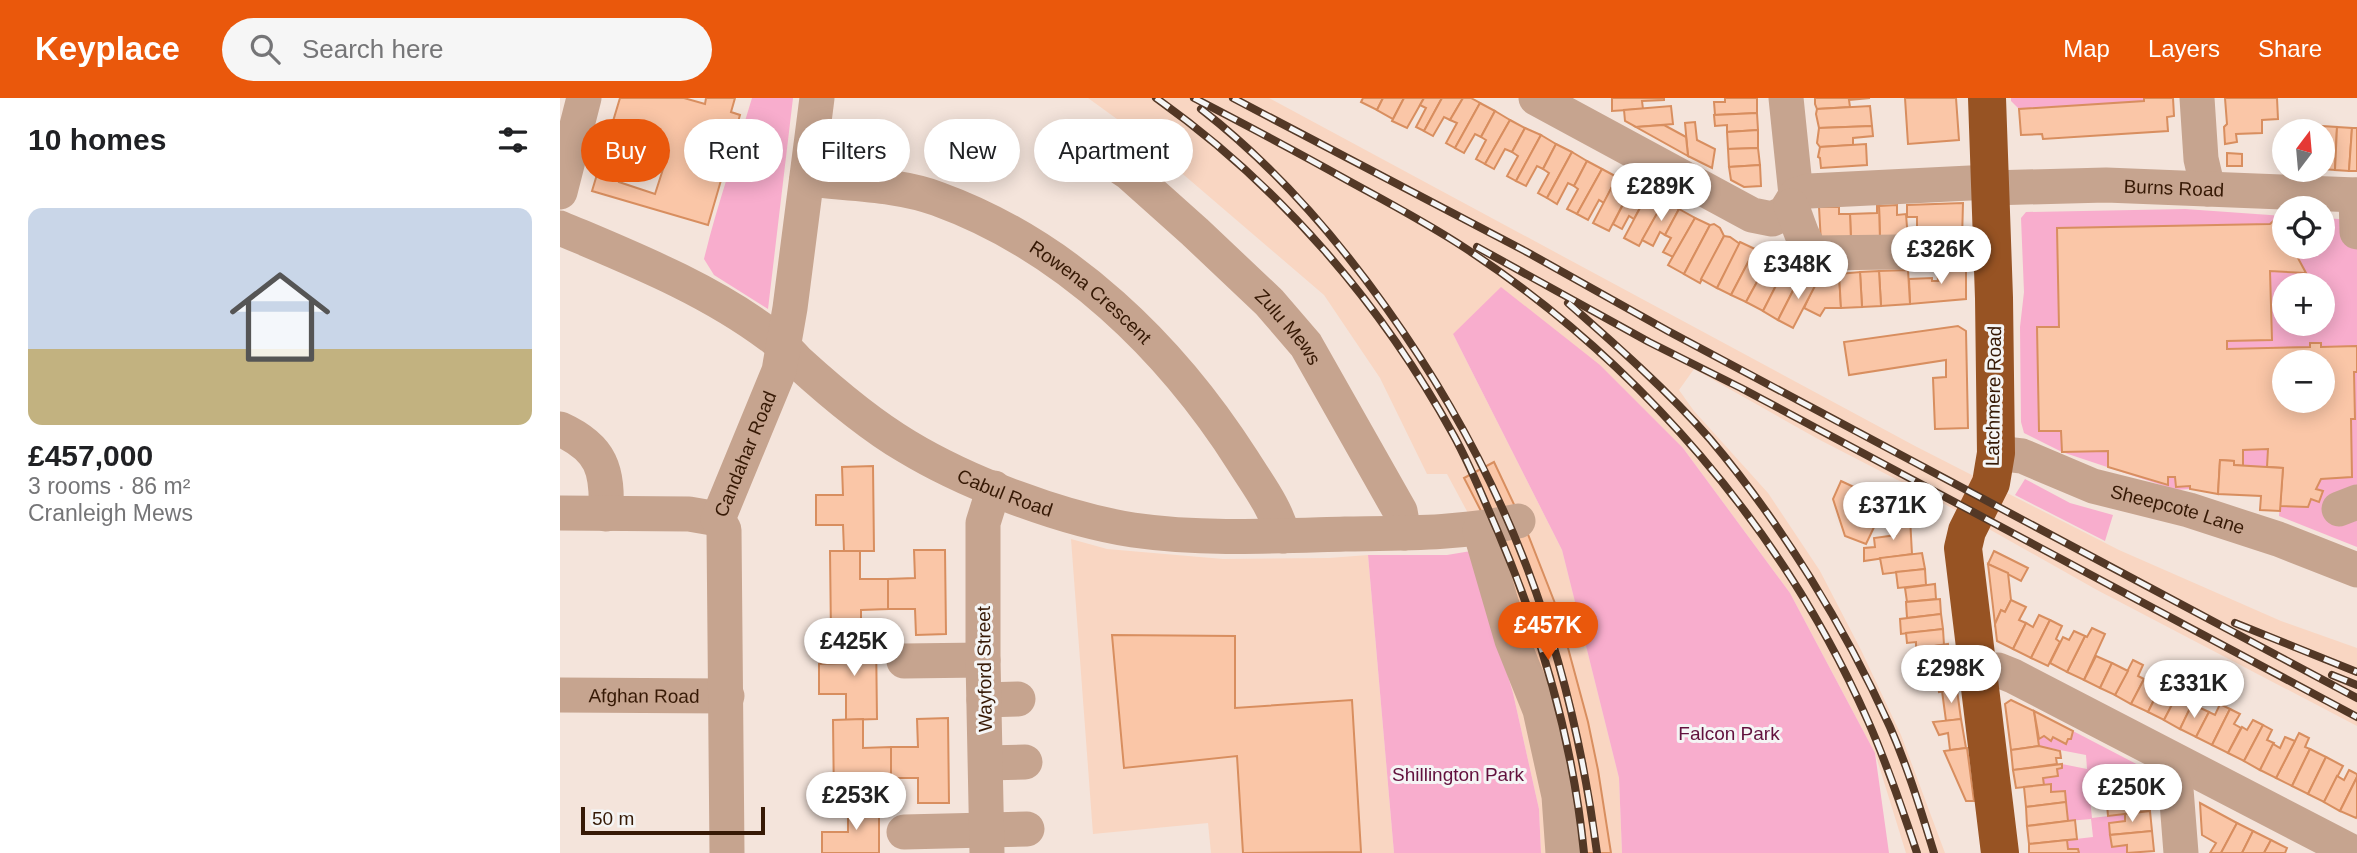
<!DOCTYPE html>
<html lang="en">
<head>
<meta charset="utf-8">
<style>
	:root { --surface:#fff; --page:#f6f6f6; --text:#202124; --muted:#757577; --accent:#ea580c }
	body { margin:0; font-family:Arial,sans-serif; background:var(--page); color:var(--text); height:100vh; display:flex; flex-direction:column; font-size:26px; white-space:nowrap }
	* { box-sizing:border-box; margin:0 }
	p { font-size:23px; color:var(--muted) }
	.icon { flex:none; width:38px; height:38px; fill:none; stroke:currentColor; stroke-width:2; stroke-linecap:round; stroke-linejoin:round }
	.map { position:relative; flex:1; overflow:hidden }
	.drawer { display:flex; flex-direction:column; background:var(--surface); width:560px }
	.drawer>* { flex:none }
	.top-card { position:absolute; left:21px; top:21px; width:665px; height:63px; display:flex; gap:14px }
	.needle { width:46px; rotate:16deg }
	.buttons { position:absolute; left:1712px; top:21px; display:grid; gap:14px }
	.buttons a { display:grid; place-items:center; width:63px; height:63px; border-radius:50%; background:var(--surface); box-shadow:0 4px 18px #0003; font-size:35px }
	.scale { position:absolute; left:21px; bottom:18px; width:184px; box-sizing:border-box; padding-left:7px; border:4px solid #361905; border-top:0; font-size:19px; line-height:24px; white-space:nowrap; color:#361905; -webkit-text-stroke:5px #f5f5f5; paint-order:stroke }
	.price { position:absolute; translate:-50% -60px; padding:0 16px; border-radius:24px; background:#fff; color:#222; font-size:23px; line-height:46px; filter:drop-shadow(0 2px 4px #0008) }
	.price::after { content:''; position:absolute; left:50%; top:42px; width:21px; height:16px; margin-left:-10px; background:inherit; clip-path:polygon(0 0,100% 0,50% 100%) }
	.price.active { background:var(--accent); color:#fff }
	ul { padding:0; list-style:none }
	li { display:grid; align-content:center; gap:14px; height:371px; padding:0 28px }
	li span { display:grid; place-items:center; height:217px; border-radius:14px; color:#555 }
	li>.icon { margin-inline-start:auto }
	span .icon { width:126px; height:126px; fill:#fffc; stroke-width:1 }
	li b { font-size:30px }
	h2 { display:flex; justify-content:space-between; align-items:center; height:84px; padding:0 28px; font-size:30px }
	.tag { padding:0 24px; border-radius:32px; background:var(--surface); box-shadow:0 4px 18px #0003; font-size:24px; line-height:63px }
	.tag.active { background:var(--accent); color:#fff }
	header { display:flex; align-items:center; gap:42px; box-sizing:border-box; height:98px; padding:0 35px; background:var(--accent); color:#fff }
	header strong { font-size:33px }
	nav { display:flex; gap:38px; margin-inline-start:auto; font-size:24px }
	.search { width:490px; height:63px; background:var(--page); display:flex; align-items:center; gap:18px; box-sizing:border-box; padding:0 24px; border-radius:38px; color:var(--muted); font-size:26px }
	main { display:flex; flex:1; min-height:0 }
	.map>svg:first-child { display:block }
</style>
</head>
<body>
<header>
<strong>Keyplace</strong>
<div class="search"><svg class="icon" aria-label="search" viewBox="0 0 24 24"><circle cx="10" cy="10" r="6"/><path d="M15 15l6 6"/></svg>Search here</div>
<nav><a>Map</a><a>Layers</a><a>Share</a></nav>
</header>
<main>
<section class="drawer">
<h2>10 homes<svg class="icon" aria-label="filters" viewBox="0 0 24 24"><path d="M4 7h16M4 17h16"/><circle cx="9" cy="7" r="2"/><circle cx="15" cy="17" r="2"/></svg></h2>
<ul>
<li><span style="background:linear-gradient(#c9d6e8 65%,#c2b280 0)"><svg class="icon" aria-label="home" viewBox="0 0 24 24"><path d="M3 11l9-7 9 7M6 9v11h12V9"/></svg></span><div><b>£457,000</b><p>3 rooms · 86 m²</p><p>Cranleigh Mews</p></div></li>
</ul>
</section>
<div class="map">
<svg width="1797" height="755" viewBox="0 0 1797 755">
	<rect width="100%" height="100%" fill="#f4e4db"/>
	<g fill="#f9d6c2">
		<polygon points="528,0 709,0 1355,348 1559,452 1721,523 1797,550 1797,628 1537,492 1388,408 1258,341 1134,271 1119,292 1134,313 1208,395 1260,473 1301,552 1341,637 1385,755 1346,755 1315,655 1230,495 1123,350 893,236 1002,452 1059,680 1062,755 981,755 979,711 953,595 911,453 909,417 887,376 867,376 820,280 764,197 568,29"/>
		<polygon points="511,441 547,451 663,461 769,460 808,457 834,755 651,755 648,725 533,736"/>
	</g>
	<g fill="#f8adcd" fill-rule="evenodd">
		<path d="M192 0H233L208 211 154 177 144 161C157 107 176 54 192 0Z"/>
		<polygon points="1451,0 1584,0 1584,3 1459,11 1451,3"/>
		<path d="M1625 111 1724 118V149H1762V120L1797 122V449L1719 418 1722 370 1674 367 1658 396 1630 391 1616 392 1502 354 1464 335 1461 324 1460 229 1464 194 1461 120 1466 114ZM1724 187H1762V226H1724ZM1724 264H1762V303H1724Z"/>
		<polygon points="941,189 1040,267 1123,350 1230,495 1315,655 1329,755 1062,755 1059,680 1002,452 893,236"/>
		<polygon points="1465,381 1510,405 1553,417 1545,443 1455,397"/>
		<polygon points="911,453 953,595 979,711 981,755 834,755 808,457 887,457"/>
		<polygon points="1513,633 1586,671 1587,675 1560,677 1560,682 1544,683 1544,689 1538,690 1535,700 1530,701 1532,720 1565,716 1565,723 1549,725 1552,749 1567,747 1567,755 1519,755 1518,751 1508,751 1507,742 1533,739 1531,721 1508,723 1505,694 1491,694 1491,686 1484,687 1483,680 1498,678 1497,671 1502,670 1502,666 1527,671 1526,657 1479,648 1479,641 1484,638 1491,643 1493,639 1506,646 1508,641 1511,641"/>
	</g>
	<g fill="#fac6a7" stroke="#d88e5f" stroke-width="2" fill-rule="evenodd">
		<path d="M60 0H124L145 6 146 0H175L171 14 180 17 148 127 32 93ZM69 53 105 65 95 96 59 84Z"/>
		<polygon points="823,0 817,12 801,4 803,0"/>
		<polygon points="823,0 844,0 833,21 817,12"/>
		<polygon points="844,0 864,0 847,30 832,23"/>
		<polygon points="864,0 882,0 864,33 856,29 866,10 860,7"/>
		<polygon points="882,0 903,0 890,22 884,19 873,38 864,33"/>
		<polygon points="903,0 911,0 920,5 895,50 886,45 897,25 890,22"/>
		<polygon points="1052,0 1104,0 1104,2 1082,3 1083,11 1052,13"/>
		<polygon points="1165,0 1197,0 1197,15 1155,17 1154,4 1165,4"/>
		<polygon points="1310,0 1289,2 1290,9 1257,11 1255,6 1255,0"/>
		<polygon points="1345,0 1396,0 1399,42 1348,46"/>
		<polygon points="1584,0 1613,0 1614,18 1607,19 1608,33 1483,41 1482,36 1461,37 1459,11 1584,3"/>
		<polygon points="1665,0 1717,0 1718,21 1702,22 1702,35 1676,36 1677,44 1665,46 1664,29 1667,26"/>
		<polygon points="920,5 935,13 921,39 915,36 904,55 895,50"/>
		<polygon points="1111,8 1113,26 1076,29 1065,23 1064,12"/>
		<polygon points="1310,8 1312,28 1259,30 1256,16 1257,11"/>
		<polygon points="935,13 950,22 925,66 916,61 926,42 921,39"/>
		<polygon points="1197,15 1198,32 1167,34 1167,27 1155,28 1154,17"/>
		<polygon points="950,22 965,30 952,54 945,51 934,71 925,66"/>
		<polygon points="1135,24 1137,42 1155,51 1152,70 1128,58 1125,25"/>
		<polygon points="1732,26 1747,27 1747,33 1732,33"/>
		<polygon points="1104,27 1126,39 1128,58 1076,29"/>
		<polygon points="1747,27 1762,28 1762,33 1747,33"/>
		<polygon points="1312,28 1313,38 1293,40 1293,47 1260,49 1257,45 1259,30"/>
		<polygon points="1762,28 1777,29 1775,72 1762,71"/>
		<polygon points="1777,29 1792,30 1789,73 1775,72"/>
		<polygon points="965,30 981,37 956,83 947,78 958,58 952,54"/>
		<polygon points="1792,30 1797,30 1797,73 1789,73"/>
		<polygon points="1198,32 1198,50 1168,51 1167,34"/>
		<polygon points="981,37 996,46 983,71 977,68 966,88 956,83"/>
		<polygon points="996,46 1012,54 987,100 978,95 989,75 983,71"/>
		<polygon points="1306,46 1307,67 1261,70 1260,60 1258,59 1260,49"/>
		<polygon points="1198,50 1200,67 1169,69 1168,51"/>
		<polygon points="1012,54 1027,63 1014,88 1008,85 997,106 987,100"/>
		<polygon points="1667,55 1682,56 1682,68 1667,68"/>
		<polygon points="1027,63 1042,71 1017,116 1007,111 1018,91 1014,88"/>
		<polygon points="1200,67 1201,88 1184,89 1171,82 1169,69"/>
		<polygon points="1042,71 1057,79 1044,105 1039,102 1028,122 1017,116"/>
		<polygon points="1057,79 1073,87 1049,133 1033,125"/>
		<polygon points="1073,87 1088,95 1074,121 1069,118 1062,131 1053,126"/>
		<polygon points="1088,95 1104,103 1079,148 1064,140"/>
		<polygon points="1104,103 1119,111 1105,137 1100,134 1093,148 1082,142"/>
		<polygon points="1403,105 1402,142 1383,142 1383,139 1377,139 1377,131 1357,129 1357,119 1347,119 1347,107"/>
		<polygon points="1337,107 1337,117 1346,116 1348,142 1320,142 1319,108"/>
		<polygon points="1317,108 1319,108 1320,142 1291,143 1290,116 1317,115"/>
		<polygon points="1259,109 1279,109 1279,116 1290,116 1291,143 1261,145"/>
		<polygon points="1119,111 1135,120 1113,159 1103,154 1111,140 1105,137"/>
		<path d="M1719 118H1724V134L1722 135 1724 149H1732L1746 175 1710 173 1712 242 1667 243V251L1750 249V245H1761V249L1797 248V274H1794L1795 321H1791L1792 379 1761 381 1756 391 1763 393 1759 404 1751 401 1748 409 1720 408 1723 370 1707 369 1708 351 1683 352V368L1674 367V363L1660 362 1658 396 1630 391V388L1616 389 1615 379H1608V387L1548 369V353L1502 354 1501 333H1479L1477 229H1499L1497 130 1710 126ZM1724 264H1762V303H1724Z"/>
		<polygon points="1135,120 1150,127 1124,176 1108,167"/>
		<polygon points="1154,126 1160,130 1164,138 1140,185 1124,176 1150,127"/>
		<polygon points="1164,138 1170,139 1180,146 1157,190 1141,181"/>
		<polygon points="1383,139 1384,169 1356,170 1356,163 1349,163 1349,145 1356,145 1356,140"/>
		<polygon points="1180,144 1195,151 1171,197 1157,190"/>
		<polygon points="1195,151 1210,160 1186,204 1171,197"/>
		<polygon points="1210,160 1226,168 1203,213 1186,204"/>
		<polygon points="1406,165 1406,201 1350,206 1349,181 1372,180 1372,183 1378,183 1377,169 1384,169 1384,166"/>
		<polygon points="1226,168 1242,175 1218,222 1203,213"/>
		<polygon points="1348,172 1350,206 1321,208 1319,173"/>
		<polygon points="1261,173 1268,176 1279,176 1281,210 1265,210 1260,218 1244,210"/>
		<polygon points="1319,173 1321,208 1302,209 1300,174"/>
		<polygon points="1300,174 1302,209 1281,210 1279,176"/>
		<polygon points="1242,175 1257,184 1233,230 1218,222"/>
		<polygon points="1398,228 1406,233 1408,330 1375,331 1373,280 1386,279 1386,262 1289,277 1284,244"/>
		<polygon points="1660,362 1674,363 1674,367 1723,370 1720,413 1700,412 1701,398 1658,396"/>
		<polygon points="934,364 967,434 998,513 1028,624 1038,672 1051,755 1017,755 972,546 960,508 921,413 904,380"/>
		<polygon points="313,368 314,453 284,453 283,427 256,427 256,397 283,397 282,369"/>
		<polygon points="1281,383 1326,404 1306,446 1285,438 1273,401"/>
		<polygon points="1338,411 1350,420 1352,456 1304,463 1304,450 1315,449 1314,440 1336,437"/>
		<polygon points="354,452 385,452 386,536 356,537 355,511 328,511 328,481 355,480"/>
		<polygon points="270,453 300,453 300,481 328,481 328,511 301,512 301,537 271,537"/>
		<polygon points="1434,453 1468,470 1461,483 1428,466"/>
		<polygon points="1362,455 1365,471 1323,476 1320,460"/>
		<polygon points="1428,466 1448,475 1451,502 1445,514 1441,512 1435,526"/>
		<polygon points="1365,471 1366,487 1338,490 1336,474"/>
		<polygon points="1375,486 1376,501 1347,504 1345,490"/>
		<polygon points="1380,501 1381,516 1347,520 1346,504"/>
		<polygon points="1451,502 1466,509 1459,522 1466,525 1453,551 1437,543 1435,526 1441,512 1445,514"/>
		<polygon points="1381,516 1383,531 1341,536 1340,521"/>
		<polygon points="1479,517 1490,522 1471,560 1453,551 1466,525 1473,529"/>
		<polygon points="1490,522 1502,528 1496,541 1500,544 1488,568 1471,560"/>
		<polygon points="1532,530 1545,536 1524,582 1507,574 1525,538 1527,539"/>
		<polygon points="1383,531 1384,547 1356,550 1356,544 1347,545 1346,535"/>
		<polygon points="1514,533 1525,538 1507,574 1490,565 1503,539 1509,542"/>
		<polygon points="285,537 316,537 317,621 286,622 286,596 259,596 259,566 285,565"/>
		<polygon points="552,537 675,538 675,610 792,602 801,754 683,755 677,658 564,670"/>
		<polygon points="1388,546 1390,562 1363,565 1363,569 1355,570 1353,558 1361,557 1360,550"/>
		<polygon points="1536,558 1552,565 1540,590 1524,582"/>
		<polygon points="1390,562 1394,592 1379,594 1378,583 1369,584 1366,565"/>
		<polygon points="1573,562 1583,567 1578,578 1584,581 1571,606 1555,597"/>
		<polygon points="1552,565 1568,573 1555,597 1540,590"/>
		<polygon points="1596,573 1606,578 1588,614 1571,606 1584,581 1590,584"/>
		<polygon points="1606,578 1615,583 1610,594 1617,597 1604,622 1588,614"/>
		<polygon points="1629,589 1638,594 1620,631 1604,622 1617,597 1623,600"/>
		<polygon points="1397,592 1401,621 1386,623 1382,593"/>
		<polygon points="1451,602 1474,613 1479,648 1451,652 1445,606"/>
		<polygon points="1632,606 1649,614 1636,639 1620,631"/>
		<polygon points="1660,606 1670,611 1652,647 1636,639 1649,614 1655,617"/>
		<polygon points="1670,611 1680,616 1674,626 1681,630 1668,655 1652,647"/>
		<polygon points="1474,613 1513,633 1511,641 1508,641 1506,646 1493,639 1491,643 1484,638 1479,641"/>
		<polygon points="388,620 389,705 358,705 358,680 331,680 331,649 358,649 357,621"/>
		<polygon points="303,621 303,650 331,649 331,680 304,680 304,706 274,706 273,622"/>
		<polygon points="1401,621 1406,650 1390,652 1388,635 1379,637 1373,624"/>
		<polygon points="1693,622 1703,627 1684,663 1668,655 1682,629 1687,632"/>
		<polygon points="1703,627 1712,632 1707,642 1714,645 1700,672 1684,663"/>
		<polygon points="1739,635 1749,640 1745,649 1750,651 1732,688 1716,680"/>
		<polygon points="1725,639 1735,643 1716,680 1700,672 1713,646 1720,650"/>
		<polygon points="1479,648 1500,653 1501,660 1496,660 1497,666 1453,672 1451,652"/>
		<polygon points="1406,650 1407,650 1414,703 1406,703 1384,653"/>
		<polygon points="1750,651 1766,659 1748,696 1732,688"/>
		<polygon points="1766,659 1783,668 1764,704 1748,696"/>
		<polygon points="1502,666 1502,670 1497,671 1498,678 1483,680 1484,687 1456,690 1453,672"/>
		<polygon points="1789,672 1797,676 1797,679 1780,713 1764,704 1777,678 1784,682"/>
		<polygon points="1587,675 1589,695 1535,700 1534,692 1538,692 1537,689 1544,689 1544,683 1560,682 1560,677"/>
		<polygon points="1797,679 1797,718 1796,720 1780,713"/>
		<polygon points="1491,686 1491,694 1505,693 1506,704 1466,709 1464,689"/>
		<polygon points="1589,695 1590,713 1548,718 1547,706 1536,707 1535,700"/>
		<polygon points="1506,704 1508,723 1467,728 1466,709"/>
		<polygon points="1640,705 1677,725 1661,755 1650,755 1656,745 1642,737"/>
		<polygon points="288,706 319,706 319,755 262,755 262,734 288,734"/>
		<polygon points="1590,713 1592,733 1550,737 1549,725 1565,723 1565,716"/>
		<polygon points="1515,722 1517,741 1469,746 1467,728"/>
		<polygon points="1677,725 1693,733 1682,755 1661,755"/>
		<polygon points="1592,733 1594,753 1567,755 1567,747 1552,749 1550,737"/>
		<polygon points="1693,733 1711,742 1704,755 1682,755"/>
		<polygon points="1507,742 1508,751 1518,751 1519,755 1469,755 1469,746"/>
		<polygon points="1711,742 1727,750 1725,755 1704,755"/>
	</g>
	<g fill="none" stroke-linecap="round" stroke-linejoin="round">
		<g stroke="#c6a48f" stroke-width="35">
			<polyline points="976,0 1192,117 1212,121 1225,115 1236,97 1226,0"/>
			<polyline points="1637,0 1641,61 1648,91"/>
			<path id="s1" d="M554 65 569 75 635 134 709 204 746 247 840 413 844 435"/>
			<path id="s2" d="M247 81C288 86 339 86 378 101 507 148 611 250 683 363 698 387 716 410 723 438"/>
			<path id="s3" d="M1430 90 1546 87 1797 97"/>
			<polyline points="0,94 24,0"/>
			<polyline points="1236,97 1249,93 1430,84"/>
			<polyline points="1796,97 1797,134"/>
			<path d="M1231 108C1239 124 1241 143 1254 155L1339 154"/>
			<path id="s4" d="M0 130C73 161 147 190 211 238 221 245 229 255 238 264 271 294 307 325 346 348 407 385 502 421 573 432 643 442 715 438 785 436 844 435 900 436 958 423"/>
			<path d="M0 331C42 350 48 372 46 416"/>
			<path id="s5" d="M1436 355 1462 358 1533 388 1629 412 1718 441 1797 472"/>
			<polyline points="1779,411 1797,404"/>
			<polyline points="0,415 129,416 158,421"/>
			<polyline points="920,432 952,542 980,612 999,698 1003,755"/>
			<polyline points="344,563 423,562"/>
			<polyline points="1418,574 1438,572 1453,578 1794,755"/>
			<path id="s6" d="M0 597 167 598"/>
			<polyline points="424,602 458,601"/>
			<polyline points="426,665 465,664"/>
			<polyline points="1621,666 1615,678 1621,755"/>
			<polyline points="344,734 467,731"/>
			<path id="s7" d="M167 755 164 432 158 421 219 273 230 210 257 0"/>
			<polyline points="427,755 423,562 423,425 434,390"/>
		</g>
		<polyline stroke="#975323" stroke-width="38" points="1427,0 1434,200 1436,355 1431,385 1407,433 1403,450 1440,755"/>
		<defs>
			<g id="rail">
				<path d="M596 0C720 88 821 205 894 338 911 369 924 402 938 434 982 537 1013 644 1024 755"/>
				<path d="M634 0C686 27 737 54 787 82 827 104 867 125 905 150 1079 264 1224 432 1308 623 1327 666 1342 710 1357 755"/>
				<polyline points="673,0 965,153 1108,233 1797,600"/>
				<path d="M641 11C712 66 772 134 825 208 946 377 1010 549 1037 755"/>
				<polyline points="917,149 1089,244 1181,290 1797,619"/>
				<path d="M1008 205C1057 248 1107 292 1150 341 1221 425 1285 529 1330 629 1348 670 1361 713 1374 755"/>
				<polyline points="1675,525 1797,574"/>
				<polyline points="1772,577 1797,587"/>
			</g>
		</defs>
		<use href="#rail" stroke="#533826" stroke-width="8"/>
		<use href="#rail" stroke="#f5f5f5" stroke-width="5" stroke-dasharray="16" stroke-linecap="butt"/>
	</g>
	<g text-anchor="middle" stroke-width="6" stroke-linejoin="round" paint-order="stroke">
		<g font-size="19" fill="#361905" stroke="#f5f5f5">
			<text dy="7" stroke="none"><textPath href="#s3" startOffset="184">Burns Road</textPath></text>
			<text dy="7" stroke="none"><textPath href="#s2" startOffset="313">Rowena Crescent</textPath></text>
			<text dy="7" stroke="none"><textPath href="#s1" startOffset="240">Zulu Mews</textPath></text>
			<text transform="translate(1433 298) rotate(-89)" y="7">Latchmere Road</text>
			<text dy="7" stroke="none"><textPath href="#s7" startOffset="406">Candahar Road</textPath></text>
			<text dy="7" stroke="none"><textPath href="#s4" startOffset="522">Cabul Road</textPath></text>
			<text dy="7" stroke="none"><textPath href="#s5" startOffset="191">Sheepcote Lane</textPath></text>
			<text transform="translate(424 571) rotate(-91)" y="7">Wayford Street</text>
			<text dy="7" stroke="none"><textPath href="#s6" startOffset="84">Afghan Road</textPath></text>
		</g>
		<g font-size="19" fill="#62113d" stroke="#f5f5f5">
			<text x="1169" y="642">Falcon Park</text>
			<text x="898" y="683">Shillington Park</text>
		</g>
	</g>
</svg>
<div class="buttons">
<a><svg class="needle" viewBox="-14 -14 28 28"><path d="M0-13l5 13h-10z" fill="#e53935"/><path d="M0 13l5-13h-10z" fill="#757577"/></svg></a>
<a><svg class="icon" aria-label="locate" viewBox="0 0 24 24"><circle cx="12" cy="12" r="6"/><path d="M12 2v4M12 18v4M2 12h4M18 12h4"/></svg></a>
<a>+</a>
<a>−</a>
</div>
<div class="scale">50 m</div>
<b class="price" style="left:1101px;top:125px">£289K</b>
<b class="price" style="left:1381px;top:188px">£326K</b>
<b class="price" style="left:1238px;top:203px">£348K</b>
<b class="price" style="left:1333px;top:444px">£371K</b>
<b class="price active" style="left:988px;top:564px">£457K</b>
<b class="price" style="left:294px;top:580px">£425K</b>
<b class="price" style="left:1391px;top:607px">£298K</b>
<b class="price" style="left:1634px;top:622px">£331K</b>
<b class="price" style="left:1572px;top:726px">£250K</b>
<b class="price" style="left:296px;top:734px">£253K</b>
<div class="top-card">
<a class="tag active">Buy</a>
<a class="tag">Rent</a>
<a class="tag">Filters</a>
<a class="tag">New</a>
<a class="tag">Apartment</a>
</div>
</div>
</main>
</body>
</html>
